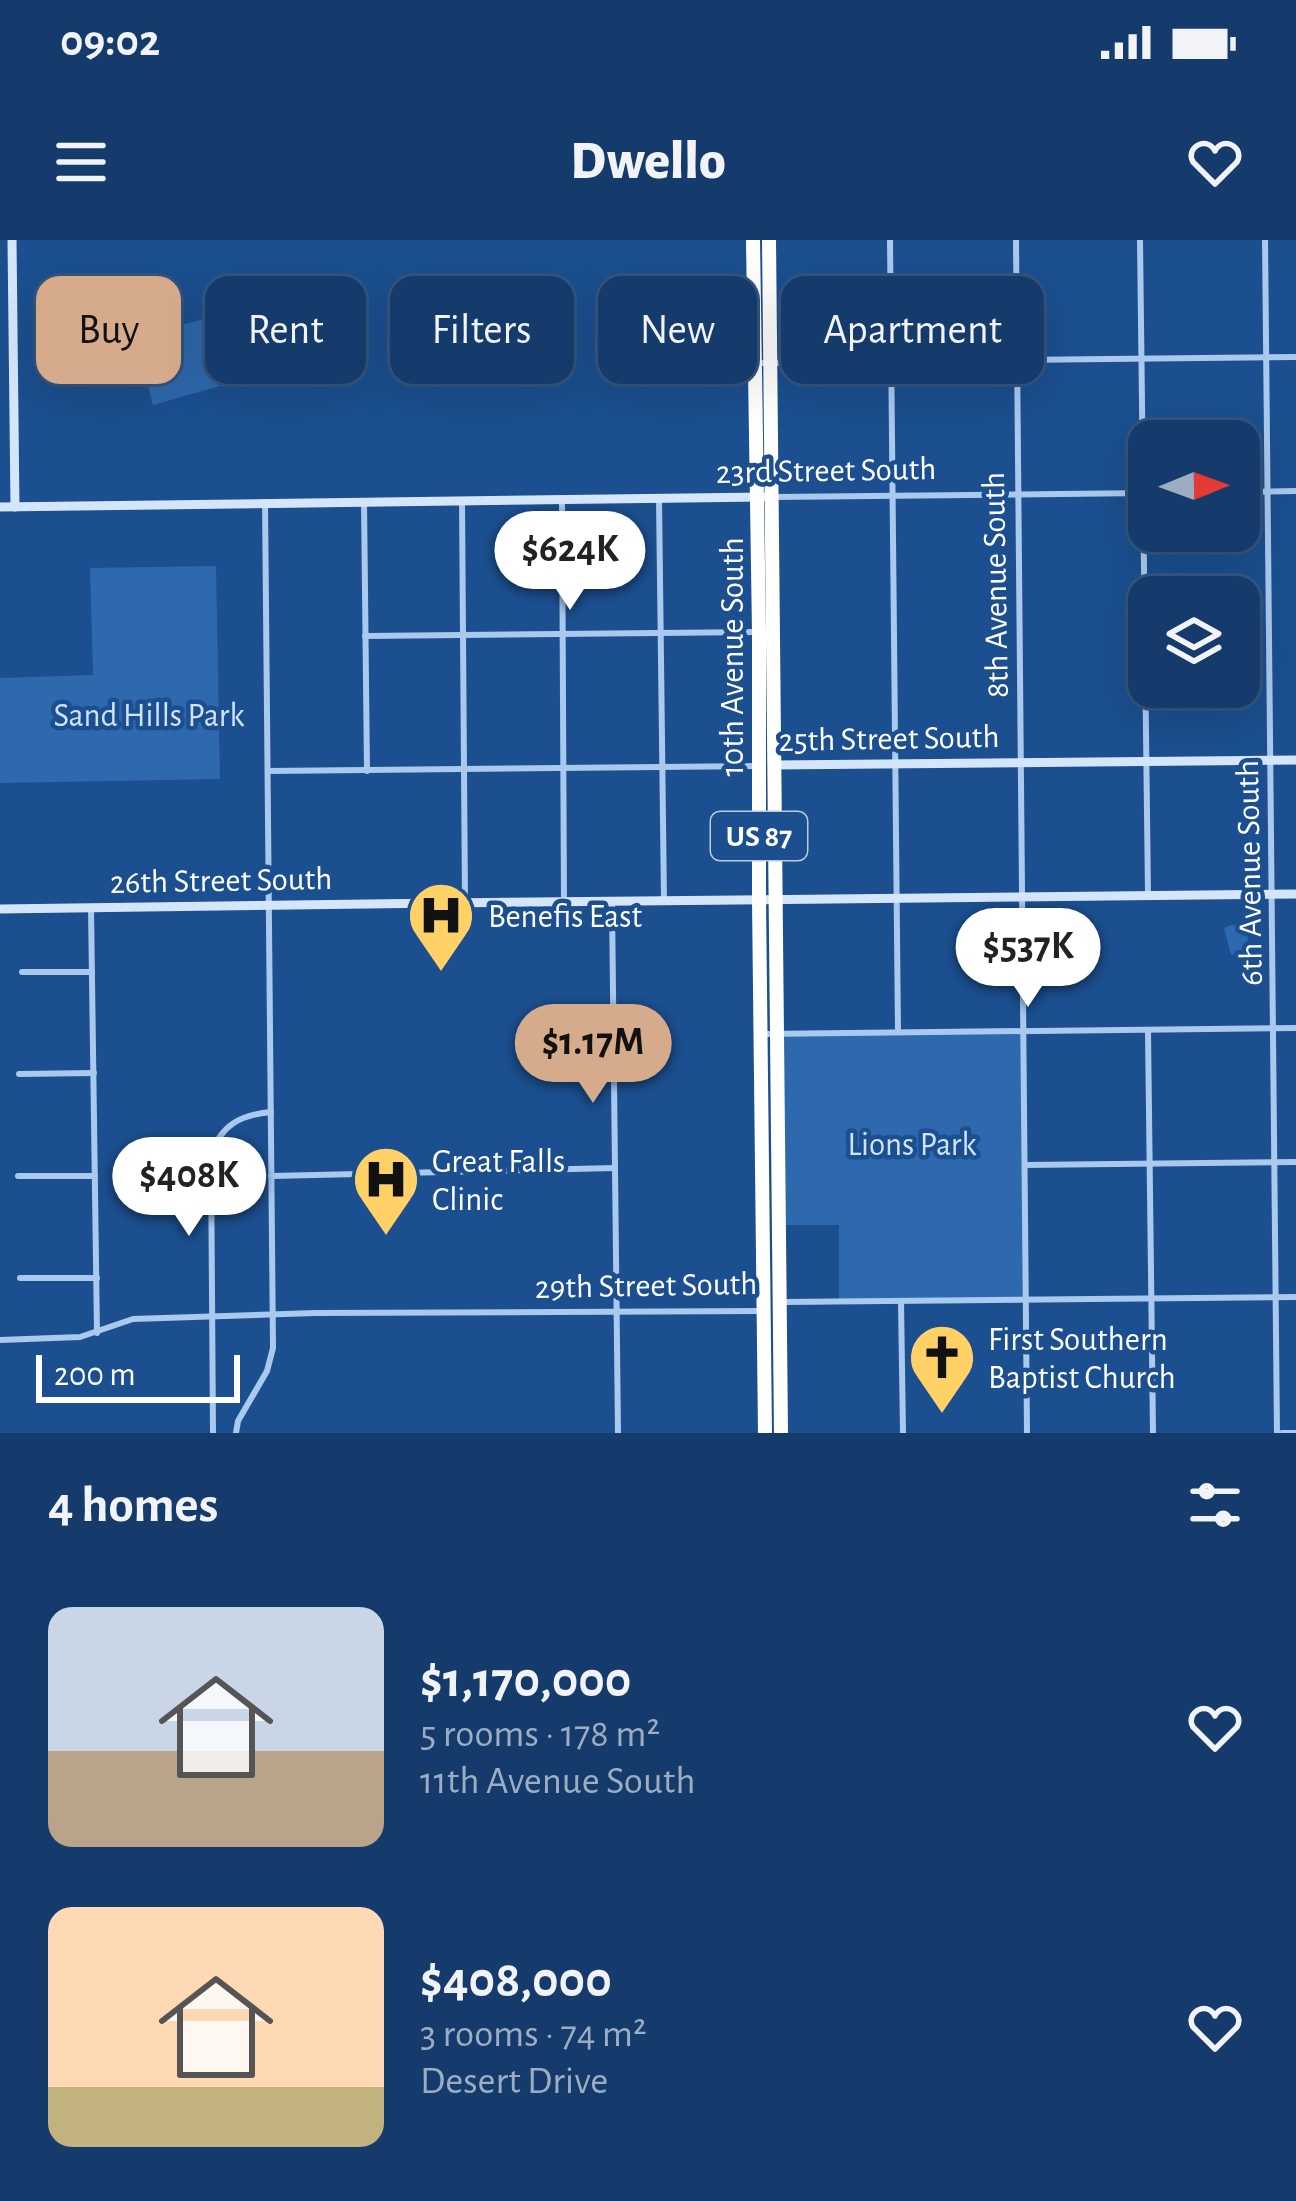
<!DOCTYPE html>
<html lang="en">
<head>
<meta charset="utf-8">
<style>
	:root { --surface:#143b6b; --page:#1d4271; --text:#f1f3f6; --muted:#9dadc1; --line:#33557e; --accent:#d6ab8b }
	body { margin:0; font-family:"Alegreya Sans",sans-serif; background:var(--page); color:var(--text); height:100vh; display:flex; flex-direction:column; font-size:45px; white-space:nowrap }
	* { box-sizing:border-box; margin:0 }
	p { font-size:39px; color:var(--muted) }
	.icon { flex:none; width:66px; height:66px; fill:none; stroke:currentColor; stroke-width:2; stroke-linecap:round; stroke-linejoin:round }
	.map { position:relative; height:1193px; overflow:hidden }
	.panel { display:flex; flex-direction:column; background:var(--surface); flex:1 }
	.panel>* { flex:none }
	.guide { position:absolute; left:36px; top:36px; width:1224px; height:108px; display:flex; gap:24px }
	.needle { width:78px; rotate:89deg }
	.buttons { position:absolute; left:1128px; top:180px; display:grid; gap:24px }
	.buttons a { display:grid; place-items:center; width:132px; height:132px; border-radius:24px; background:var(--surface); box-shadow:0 12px 48px #0002,0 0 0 3px var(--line); font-size:60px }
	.scale { position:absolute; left:36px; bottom:30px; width:204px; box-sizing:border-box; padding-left:12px; border:6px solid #fff; border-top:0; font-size:33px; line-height:42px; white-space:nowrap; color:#fff; -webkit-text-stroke:9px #1b4f8f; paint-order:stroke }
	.price { position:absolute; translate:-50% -102px; padding:0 27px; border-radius:42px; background:#fff; color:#222; font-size:39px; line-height:78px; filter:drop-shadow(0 3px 6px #0008) }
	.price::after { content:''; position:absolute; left:50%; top:72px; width:36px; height:27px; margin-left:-18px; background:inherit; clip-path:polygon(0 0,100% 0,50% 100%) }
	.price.selected { background:var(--accent); color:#111 }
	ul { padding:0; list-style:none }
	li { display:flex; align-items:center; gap:36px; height:300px; padding:0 48px }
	li span { display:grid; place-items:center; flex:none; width:336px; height:240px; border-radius:24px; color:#555 }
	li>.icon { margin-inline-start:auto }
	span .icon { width:144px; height:144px; fill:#fffc; stroke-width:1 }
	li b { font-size:51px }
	h2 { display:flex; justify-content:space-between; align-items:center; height:144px; padding:0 48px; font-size:51px }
	.pill { padding:0 42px; border-radius:24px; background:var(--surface); box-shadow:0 12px 48px #0002,0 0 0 3px var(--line); font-size:42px; line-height:108px }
	.pill.selected { background:var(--accent); color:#111 }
	.status { display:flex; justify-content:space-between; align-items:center; height:84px; padding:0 60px; background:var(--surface); direction:ltr }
	.status svg { height:33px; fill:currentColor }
	header { display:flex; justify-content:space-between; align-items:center; height:156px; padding:0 48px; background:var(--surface); font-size:54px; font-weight:800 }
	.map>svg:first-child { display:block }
</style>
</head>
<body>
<div class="status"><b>09:02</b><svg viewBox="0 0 49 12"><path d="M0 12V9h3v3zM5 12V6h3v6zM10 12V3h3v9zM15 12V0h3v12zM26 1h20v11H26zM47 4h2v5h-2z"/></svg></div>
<header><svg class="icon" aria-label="menu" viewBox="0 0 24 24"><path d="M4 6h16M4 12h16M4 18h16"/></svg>Dwello<svg class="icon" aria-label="heart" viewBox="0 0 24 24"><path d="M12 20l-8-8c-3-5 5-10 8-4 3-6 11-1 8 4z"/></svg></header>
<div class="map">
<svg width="1296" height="1193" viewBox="0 0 1296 1193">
	<rect width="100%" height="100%" fill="#1b4f8f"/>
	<g fill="#2e69ad">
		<polygon points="247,67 266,133 153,165 135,98"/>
		<polygon points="216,326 220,539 0,543 0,438 93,435 90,328"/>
		<polygon points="1231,685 1247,686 1248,709 1243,715 1231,715 1224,688"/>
		<polygon points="1023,791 1026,1059 839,1062 839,985 780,985 777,793"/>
	</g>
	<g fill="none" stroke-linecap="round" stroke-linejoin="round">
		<g stroke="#a9c9ee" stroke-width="6">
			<polyline points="890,0 898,792"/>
			<polyline points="1016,0 1027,1193"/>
			<polyline points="1140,0 1148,655"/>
			<polyline points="1265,0 1277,1193"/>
			<polyline points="756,123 1296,117"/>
			<polyline points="1239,252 1296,251"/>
			<polyline points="775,257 1149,253"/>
			<polyline points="659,258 664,661"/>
			<polyline points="562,259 564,662"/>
			<polyline points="462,260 465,663"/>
			<polyline points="364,261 367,531"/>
			<polyline points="365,396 758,392"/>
			<polyline points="268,531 759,526"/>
			<polyline points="612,663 618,1193"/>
			<polyline points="91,668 97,1093"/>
			<polyline points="22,732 92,732"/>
			<polyline points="1148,791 1153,1193"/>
			<polyline points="762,794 1296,788"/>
			<polyline points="19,834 94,833"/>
			<polyline points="1025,925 1296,922"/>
			<polyline points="18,936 95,936"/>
			<polyline points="271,936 615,928"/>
			<polyline points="20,1038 97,1038"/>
			<polyline points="901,1061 903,1193"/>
			<polyline points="784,1062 1296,1057"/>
			<polyline points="0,1100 80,1097 133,1079 315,1073 761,1071"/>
			<path d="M213 1193 211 915C221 885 240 875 271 872"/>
			<polyline points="236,1193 238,1181 267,1131 273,1108 265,262"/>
			<polyline points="1282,1193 1296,1193"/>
		</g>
		<g stroke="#d6e6fa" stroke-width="9">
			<polyline points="12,0 15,267"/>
			<polyline points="0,267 763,257"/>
			<polyline points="774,525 1296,520"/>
			<polyline points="447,663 1296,654"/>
			<polyline points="0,669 443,663"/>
		</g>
		<g stroke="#fff" stroke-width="14">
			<polyline points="753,0 759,392 759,660 765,1193"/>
			<polyline points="769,0 781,1193"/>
		</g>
	</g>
	<defs>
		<symbol id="hospital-pin" viewBox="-11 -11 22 30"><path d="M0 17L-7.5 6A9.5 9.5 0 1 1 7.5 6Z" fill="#ffd166" stroke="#1b4f8f"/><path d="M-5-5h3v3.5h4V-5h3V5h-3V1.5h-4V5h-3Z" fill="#111"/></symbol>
		<symbol id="church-pin" viewBox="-11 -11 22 30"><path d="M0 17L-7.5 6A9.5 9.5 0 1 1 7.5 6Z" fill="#ffd166" stroke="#1b4f8f"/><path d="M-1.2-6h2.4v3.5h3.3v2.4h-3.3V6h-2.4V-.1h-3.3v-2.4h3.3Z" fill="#111"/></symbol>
	</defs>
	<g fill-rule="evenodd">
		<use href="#hospital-pin" x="403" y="637" width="76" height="104"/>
		<use href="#hospital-pin" x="348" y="901" width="76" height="104"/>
		<use href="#church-pin" x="904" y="1079" width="76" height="104"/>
	</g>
	<g text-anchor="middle" stroke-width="9" stroke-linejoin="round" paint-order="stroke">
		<rect fill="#1b4f8f" stroke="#bbcadd" stroke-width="3" x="711" y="572" width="96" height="48" rx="9"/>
		<g font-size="30" font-weight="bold" fill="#fff">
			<text x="759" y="606">US 87</text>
		</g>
		<g font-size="33" fill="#fff" stroke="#1b4f8f">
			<text transform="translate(826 229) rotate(-1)" y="12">23rd Street South</text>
			<text transform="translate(994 345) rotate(-91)" y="12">8th Avenue South</text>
			<text transform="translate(731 417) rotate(-90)" y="12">10th Avenue South</text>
			<text transform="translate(889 497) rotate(-1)" y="12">25th Street South</text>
			<text transform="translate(1248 633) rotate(-91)" y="12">6th Avenue South</text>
			<text transform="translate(221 639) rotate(-1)" y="12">26th Street South</text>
			<text transform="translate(646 1044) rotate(-1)" y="12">29th Street South</text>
		</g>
		<g font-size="33" fill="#cfe3fa" stroke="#1b4f8f">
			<text x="149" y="486">Sand Hills Park</text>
			<text x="912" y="915">Lions Park</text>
		</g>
		<g font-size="33" fill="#fff" stroke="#1b4f8f" text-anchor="start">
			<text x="488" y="687">Benefis East</text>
			<text x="432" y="932">Great Falls<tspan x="432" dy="38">Clinic</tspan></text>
			<text x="988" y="1110">First Southern<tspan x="988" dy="38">Baptist Church</tspan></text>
		</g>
	</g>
</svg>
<div class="buttons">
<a><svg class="needle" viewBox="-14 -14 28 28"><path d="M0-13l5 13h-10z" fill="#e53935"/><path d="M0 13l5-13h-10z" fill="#9dadc1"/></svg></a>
<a><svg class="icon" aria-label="layers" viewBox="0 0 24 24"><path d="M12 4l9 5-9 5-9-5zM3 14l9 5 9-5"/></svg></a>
</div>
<div class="scale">200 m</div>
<b class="price" style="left:570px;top:373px">$624K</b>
<b class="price" style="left:1028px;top:770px">$537K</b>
<b class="price selected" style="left:593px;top:866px">$1.17M</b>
<b class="price" style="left:189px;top:999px">$408K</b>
<div class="guide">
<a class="pill selected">Buy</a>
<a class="pill">Rent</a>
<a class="pill">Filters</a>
<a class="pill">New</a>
<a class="pill">Apartment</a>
</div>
</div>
<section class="panel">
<h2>4 homes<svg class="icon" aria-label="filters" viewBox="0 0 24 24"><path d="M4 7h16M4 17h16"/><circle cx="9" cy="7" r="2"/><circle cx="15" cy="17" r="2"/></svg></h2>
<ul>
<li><span style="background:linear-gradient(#c9d6e8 60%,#b9a48a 0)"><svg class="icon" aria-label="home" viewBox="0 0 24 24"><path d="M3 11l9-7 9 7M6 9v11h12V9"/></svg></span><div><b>$1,170,000</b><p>5 rooms · 178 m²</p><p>11th Avenue South</p></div><svg class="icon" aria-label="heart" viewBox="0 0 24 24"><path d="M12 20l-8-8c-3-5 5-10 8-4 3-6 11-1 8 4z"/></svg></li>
<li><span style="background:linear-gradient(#ffd9b3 75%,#c2b280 0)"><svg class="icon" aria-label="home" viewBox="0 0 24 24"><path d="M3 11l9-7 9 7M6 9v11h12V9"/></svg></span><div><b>$408,000</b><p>3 rooms · 74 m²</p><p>Desert Drive</p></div><svg class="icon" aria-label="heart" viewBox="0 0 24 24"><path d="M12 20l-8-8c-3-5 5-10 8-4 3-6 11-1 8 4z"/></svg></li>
</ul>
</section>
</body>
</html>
